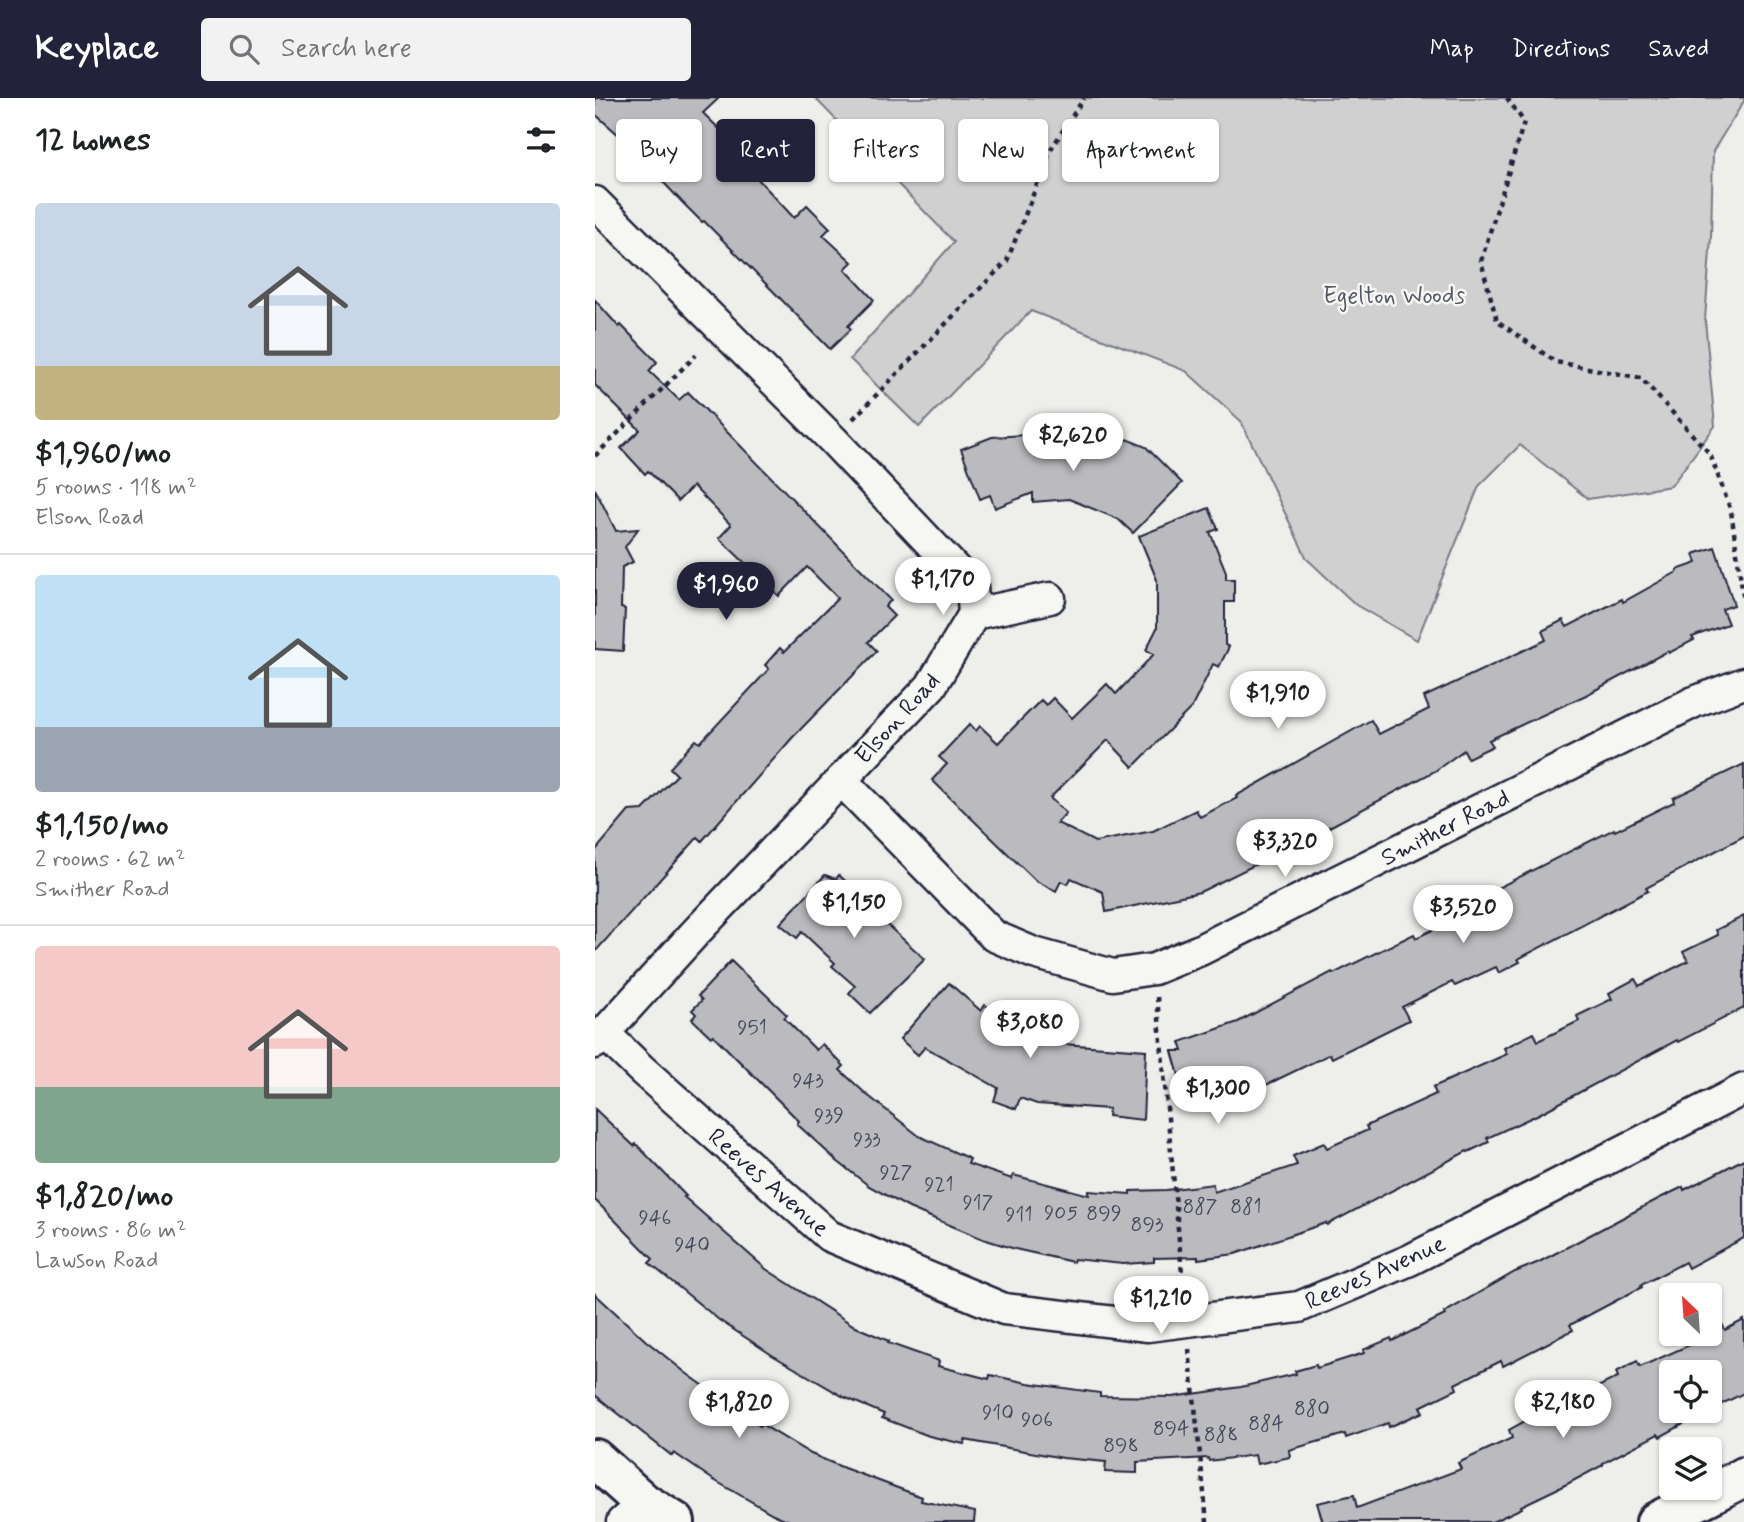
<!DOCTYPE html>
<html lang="en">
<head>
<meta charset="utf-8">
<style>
	:root { --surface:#fff; --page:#f2f2f2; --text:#202124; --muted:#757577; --line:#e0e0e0; --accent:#22223b }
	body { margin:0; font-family:Mynerve,sans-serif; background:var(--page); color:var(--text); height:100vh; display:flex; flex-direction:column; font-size:26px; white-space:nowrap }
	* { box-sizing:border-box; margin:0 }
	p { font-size:23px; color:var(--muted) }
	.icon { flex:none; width:38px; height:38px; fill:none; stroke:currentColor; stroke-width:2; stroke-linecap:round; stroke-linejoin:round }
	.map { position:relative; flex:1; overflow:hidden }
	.panel { display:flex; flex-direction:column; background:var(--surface); width:595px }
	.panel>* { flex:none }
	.top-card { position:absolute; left:21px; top:21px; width:665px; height:63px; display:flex; gap:14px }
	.needle { width:46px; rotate:335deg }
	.tools { position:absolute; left:1064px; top:1185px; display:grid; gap:14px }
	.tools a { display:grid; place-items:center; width:63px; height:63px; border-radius:7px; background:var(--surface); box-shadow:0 2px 5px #0004; font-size:35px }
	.price { position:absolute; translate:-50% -60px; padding:0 16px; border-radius:24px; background:#fff; color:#222; font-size:23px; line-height:46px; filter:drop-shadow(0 2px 4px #0008) }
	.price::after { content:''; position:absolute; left:50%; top:42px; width:21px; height:16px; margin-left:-10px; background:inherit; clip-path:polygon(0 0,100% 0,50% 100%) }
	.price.selected { background:var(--accent); color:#fff }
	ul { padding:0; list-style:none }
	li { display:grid; align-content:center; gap:14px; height:371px; padding:0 35px }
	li+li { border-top:2px solid var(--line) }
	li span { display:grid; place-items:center; height:217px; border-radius:7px; color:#555 }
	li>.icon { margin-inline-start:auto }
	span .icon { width:126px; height:126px; fill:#fffc; stroke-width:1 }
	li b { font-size:30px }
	h2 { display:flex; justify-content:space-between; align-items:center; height:84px; padding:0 35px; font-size:30px }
	.chip { padding:0 24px; border-radius:7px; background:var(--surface); box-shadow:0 2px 5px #0004; font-size:24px; line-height:63px }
	.chip.selected { background:var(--accent); color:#fff }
	header { display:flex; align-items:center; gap:42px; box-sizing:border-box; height:98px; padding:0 35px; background:var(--accent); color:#fff }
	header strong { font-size:33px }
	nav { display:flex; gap:38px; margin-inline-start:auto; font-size:24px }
	.search { width:490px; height:63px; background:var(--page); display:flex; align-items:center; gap:18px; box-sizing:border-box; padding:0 24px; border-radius:7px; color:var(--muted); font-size:26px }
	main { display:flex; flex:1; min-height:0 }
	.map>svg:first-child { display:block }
</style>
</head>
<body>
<header>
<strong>Keyplace</strong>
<div class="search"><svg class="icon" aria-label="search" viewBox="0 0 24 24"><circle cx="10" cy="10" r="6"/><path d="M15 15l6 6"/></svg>Search here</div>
<nav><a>Map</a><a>Directions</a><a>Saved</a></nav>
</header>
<main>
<section class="panel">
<h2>12 homes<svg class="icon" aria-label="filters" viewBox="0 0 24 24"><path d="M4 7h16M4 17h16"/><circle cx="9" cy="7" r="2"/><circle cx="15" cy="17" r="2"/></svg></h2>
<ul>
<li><span style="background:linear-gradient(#c9d6e8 75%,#c2b280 0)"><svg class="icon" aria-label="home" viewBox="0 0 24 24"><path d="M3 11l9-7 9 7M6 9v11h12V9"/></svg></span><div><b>$1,960/mo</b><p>5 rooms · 118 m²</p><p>Elson Road</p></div></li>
<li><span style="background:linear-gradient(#bfe0f5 70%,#9aa5b1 0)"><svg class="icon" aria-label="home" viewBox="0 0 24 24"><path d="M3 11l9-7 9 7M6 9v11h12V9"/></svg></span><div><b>$1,150/mo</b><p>2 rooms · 62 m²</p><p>Smither Road</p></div></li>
<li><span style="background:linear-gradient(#f6c9c9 65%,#7fa58c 0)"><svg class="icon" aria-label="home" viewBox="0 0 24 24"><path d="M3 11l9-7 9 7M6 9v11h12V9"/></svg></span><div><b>$1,820/mo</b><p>3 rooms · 86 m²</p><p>Lawson Road</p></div></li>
</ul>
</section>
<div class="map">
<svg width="1149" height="1424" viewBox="0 0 1149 1424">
	<rect width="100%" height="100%" fill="#eeeeeb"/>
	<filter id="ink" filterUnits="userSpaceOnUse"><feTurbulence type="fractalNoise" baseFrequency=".0143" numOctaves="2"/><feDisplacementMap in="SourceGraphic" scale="14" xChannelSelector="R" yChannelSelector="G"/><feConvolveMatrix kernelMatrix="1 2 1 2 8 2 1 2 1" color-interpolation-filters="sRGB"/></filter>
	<g filter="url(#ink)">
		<polygon fill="#d0d0d1" stroke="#797986" stroke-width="2" points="220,0 1149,0 1149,3 1118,53 1116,139 1110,222 1120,328 1076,388 993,401 925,347 884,388 822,542 761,507 712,461 646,323 591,273 436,213 324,329 255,261 359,144"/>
		<g fill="#bbbbbf" stroke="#22223b" stroke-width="2">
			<polygon points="0,0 124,0 108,15 145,51 153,43 176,66 162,80 199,120 212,107 235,130 228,137 257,164 250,171 279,202 253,228 256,231 235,251 109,123 107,124 87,104 25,38 0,16"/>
			<polygon points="0,202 24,229 26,227 62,264 54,273 84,302 93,294 296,502 290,509 299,518 273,544 282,553 198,639 107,743 103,739 0,854 0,753 34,713 48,712 82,677 75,670 101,642 105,645 174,571 170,567 185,550 189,554 243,500 212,469 184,498 124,440 136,427 98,388 83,403 53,373 50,376 26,350 45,332 0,287"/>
			<polygon points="510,332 551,349 587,385 538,435 523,421 474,401 438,404 438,395 400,410 395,397 385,401 366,351 397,339 483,334 506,342"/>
			<polygon points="0,391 21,433 43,431 30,449 38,464 27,469 26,510 30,511 28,553 0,551"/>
			<polygon points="614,410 623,431 615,434 631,474 631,481 639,481 639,504 630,504 630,547 634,549 624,569 618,566 597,609 538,669 513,642 455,700 471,715 462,725 500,744 558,733 601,712 605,719 642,700 641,698 776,622 784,636 834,611 829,599 951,542 947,533 968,522 972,529 1027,501 1028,504 1082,474 1082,472 1102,465 1099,456 1120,449 1139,507 1127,511 1133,526 1097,539 1099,542 1074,555 1073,553 991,597 894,642 898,648 873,660 869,652 840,673 706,744 605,794 511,814 508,794 476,780 473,786 466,783 461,793 441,783 337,682 352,666 344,659 375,626 381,633 385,628 403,645 446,602 451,607 458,600 477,620 512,586 521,596 559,556 551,552 562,530 562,482 544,438"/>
			<polygon points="1149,666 1149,738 1051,790 1053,793 923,861 925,864 904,875 901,869 860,888 857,884 807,909 814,922 737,960 735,956 669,988 593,1009 577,953 588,953 585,944 643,924 737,874 738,876 819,836 821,840 873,815 882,809 879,802 1019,731 1020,733 1079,704 1078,700"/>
			<polygon points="230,777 241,781 244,777 292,823 290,825 330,861 275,915 254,895 260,888 237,868 240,865 207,834 202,840 185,826"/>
			<polygon points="1149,818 1149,910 1083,944 1082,942 944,1016 892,1040 894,1044 873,1054 872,1053 732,1127 731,1125 640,1156 603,1161 603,1159 559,1160 559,1164 528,1166 479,1161 478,1164 420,1151 388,1141 314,1110 274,1088 242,1063 202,1026 204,1023 118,937 116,939 97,921 101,916 97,912 107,902 103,898 136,863 192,917 189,920 221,952 227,946 249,968 245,972 271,996 324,1038 375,1061 373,1066 417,1081 418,1077 494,1097 494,1093 535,1096 535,1093 571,1092 618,1086 619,1094 702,1067 698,1058 729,1045 732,1050 773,1032 771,1028 841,996 838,989 912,956 909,950 939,935 943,943 984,923 982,918 1017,901 1014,895 1040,881 1044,888 1093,863 1088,854 1123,837 1121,832"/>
			<polygon points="354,885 386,913 390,907 415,921 413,925 442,936 440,944 551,952 548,1022 513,1018 514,1011 442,1006 425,1000 421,1011 399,1003 403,990 330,949 323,957 305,941"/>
			<polygon points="0,1011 39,1048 41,1046 91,1098 89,1099 171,1171 261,1229 294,1243 293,1245 344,1263 343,1268 394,1281 395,1277 433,1285 505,1295 505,1298 577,1299 646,1289 701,1276 700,1273 721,1267 722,1270 769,1255 768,1252 796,1240 797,1243 850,1217 849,1215 920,1174 944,1164 1065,1100 1088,1089 1089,1092 1149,1061 1149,1140 1093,1170 1090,1164 1046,1187 1047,1189 975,1227 978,1232 908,1268 906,1263 860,1286 862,1291 825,1309 828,1314 794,1329 793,1325 751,1340 750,1336 694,1352 695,1359 662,1366 660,1357 614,1363 613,1360 542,1364 542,1375 510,1374 511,1364 468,1360 370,1342 369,1346 334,1338 287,1320 289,1316 249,1299 177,1257 124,1222 54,1165 58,1161 0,1102"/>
			<polygon points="0,1196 50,1242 91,1275 165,1328 166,1326 216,1356 249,1370 327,1399 326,1403 380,1414 379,1424 197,1424 178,1416 117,1381 79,1355 77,1358 0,1297"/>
			<polygon points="1149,1222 1149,1295 1115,1312 1115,1274 1076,1274 1076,1312 1114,1312 1065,1339 1063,1336 1008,1365 1008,1367 974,1385 926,1408 927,1410 897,1424 728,1424 722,1405 759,1397 762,1410 866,1371 863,1365 917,1340 914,1332 973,1299 975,1303 1023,1279 1021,1274 1042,1263 1045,1269 1108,1241 1105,1236 1115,1236 1115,1230 1126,1224 1130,1232"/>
		</g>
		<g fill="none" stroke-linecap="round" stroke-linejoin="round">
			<defs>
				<g id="street">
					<polyline points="0,104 238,342 377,489 379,516 336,588 100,835 0,945"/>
					<polyline points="379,516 455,500"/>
					<polyline points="246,682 399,838 439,855 518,877 559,871 605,852 1099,604 1149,585"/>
					<polyline points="9,935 46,971 234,1138 409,1211 553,1228 704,1209 815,1162 1149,991"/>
					<polyline points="27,1424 49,1405"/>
				</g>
				<g id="secondary">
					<polyline points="0,1361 49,1405 80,1424"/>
					<polyline points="1061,1424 1149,1379"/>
				</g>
			</defs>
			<use href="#street" stroke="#22223b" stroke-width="35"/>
			<use href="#secondary" stroke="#22223b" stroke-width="44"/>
			<g stroke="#22223b" stroke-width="4.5" stroke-dasharray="5 5" stroke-linecap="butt">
				<polyline points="912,0 929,24 886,163 902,223 961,264 1046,280 1115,356 1136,413 1149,504"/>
				<polyline points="258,321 412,163 456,51 489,0"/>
				<polyline points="0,358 101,257"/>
				<polyline points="562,899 589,1197"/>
				<polyline points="594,1251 612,1424"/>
			</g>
			<use href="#street" stroke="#f6f6f2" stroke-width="30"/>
			<use href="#secondary" stroke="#f6f6f2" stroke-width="38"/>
		</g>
	</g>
	<g text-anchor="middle" stroke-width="5" stroke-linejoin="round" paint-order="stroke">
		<g font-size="21" fill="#48485c">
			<text x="157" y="936">951</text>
			<text x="213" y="989">943</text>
			<text x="234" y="1024">939</text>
			<text x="272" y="1048">933</text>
			<text x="301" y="1081">927</text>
			<text x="344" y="1093">921</text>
			<text x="383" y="1111">917</text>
			<text x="605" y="1115">887</text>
			<text x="651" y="1115">881</text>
			<text x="466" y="1121">905</text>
			<text x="509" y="1122">899</text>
			<text x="424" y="1123">911</text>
			<text x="60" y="1126">946</text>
			<text x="552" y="1133">893</text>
			<text x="97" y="1153">940</text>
			<text x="717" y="1317">880</text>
			<text x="403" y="1321">910</text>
			<text x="442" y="1328">906</text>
			<text x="671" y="1332">884</text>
			<text x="576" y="1337">894</text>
			<text x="626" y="1343">888</text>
			<text x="526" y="1354">898</text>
		</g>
		<g font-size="24" fill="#565668" stroke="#f6f6f2">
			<text x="799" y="205">Egelton Woods</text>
		</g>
		<g font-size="24" fill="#22223b" stroke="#f6f6f2">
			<text transform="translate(302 620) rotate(-48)" y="8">Elson Road</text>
			<text transform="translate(850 729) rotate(-27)" y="8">Smither Road</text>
			<text transform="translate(174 1084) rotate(41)" y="8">Reeves Avenue</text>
			<text transform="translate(780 1174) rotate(-24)" y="8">Reeves Avenue</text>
		</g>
	</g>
</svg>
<div class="tools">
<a><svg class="needle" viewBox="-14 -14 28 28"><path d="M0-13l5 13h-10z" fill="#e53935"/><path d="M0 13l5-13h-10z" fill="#757577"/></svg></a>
<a><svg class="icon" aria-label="locate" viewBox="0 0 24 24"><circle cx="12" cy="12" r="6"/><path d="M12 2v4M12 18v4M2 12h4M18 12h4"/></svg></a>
<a><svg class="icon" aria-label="layers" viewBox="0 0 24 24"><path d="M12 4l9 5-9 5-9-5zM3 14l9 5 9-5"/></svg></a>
</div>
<b class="price" style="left:478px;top:375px">$2,620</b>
<b class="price" style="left:348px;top:519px">$1,170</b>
<b class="price selected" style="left:131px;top:524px">$1,960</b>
<b class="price" style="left:683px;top:633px">$1,910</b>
<b class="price" style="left:690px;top:781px">$3,320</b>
<b class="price" style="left:259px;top:842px">$1,150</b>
<b class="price" style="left:868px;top:847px">$3,520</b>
<b class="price" style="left:435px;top:962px">$3,080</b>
<b class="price" style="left:623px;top:1028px">$1,300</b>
<b class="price" style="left:566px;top:1238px">$1,210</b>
<b class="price" style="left:144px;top:1342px">$1,820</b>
<b class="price" style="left:968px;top:1342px">$2,180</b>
<div class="top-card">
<a class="chip">Buy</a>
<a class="chip selected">Rent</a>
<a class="chip">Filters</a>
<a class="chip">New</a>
<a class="chip">Apartment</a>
</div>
</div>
</main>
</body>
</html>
